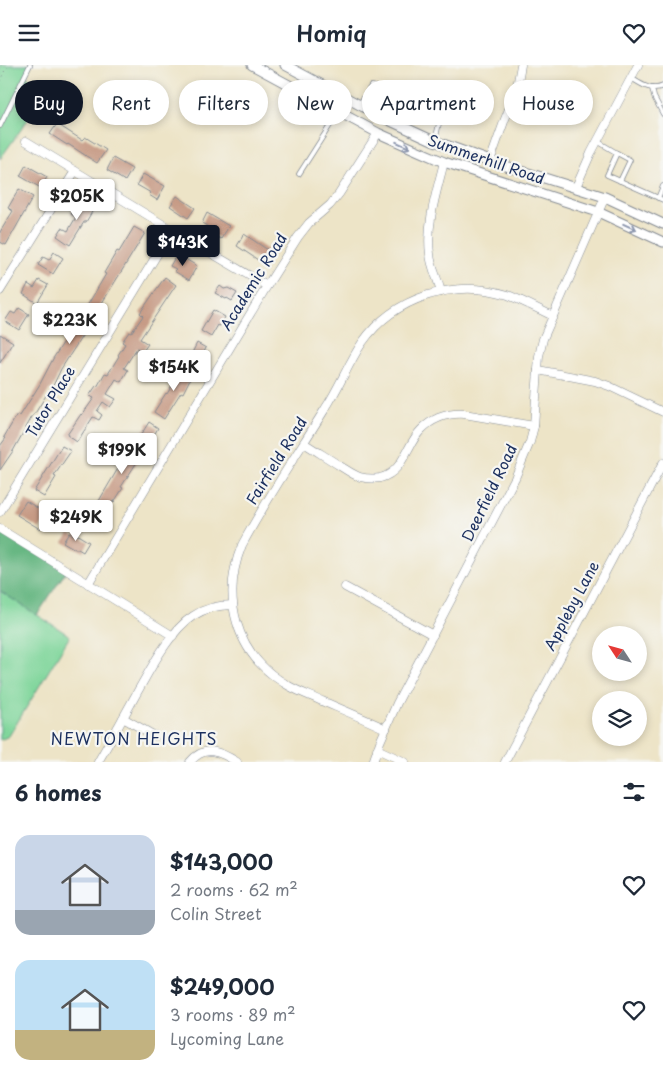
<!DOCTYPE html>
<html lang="en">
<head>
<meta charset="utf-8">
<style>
	:root { --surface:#fff; --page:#f6f6f7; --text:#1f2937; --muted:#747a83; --accent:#111827 }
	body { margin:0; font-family:"Playpen Sans",sans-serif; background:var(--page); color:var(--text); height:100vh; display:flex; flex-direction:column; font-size:19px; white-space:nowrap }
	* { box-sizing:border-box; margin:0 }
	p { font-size:16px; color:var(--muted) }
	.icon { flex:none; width:28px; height:28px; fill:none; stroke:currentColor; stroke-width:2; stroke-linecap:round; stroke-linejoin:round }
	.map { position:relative; height:697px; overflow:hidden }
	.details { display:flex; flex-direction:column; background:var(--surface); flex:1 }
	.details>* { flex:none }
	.guide { position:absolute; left:15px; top:15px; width:634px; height:45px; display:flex; gap:10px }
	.needle { width:32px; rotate:306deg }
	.buttons { position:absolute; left:592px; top:561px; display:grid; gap:10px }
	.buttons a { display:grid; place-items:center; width:55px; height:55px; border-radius:50%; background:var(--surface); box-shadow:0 2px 8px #0003; font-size:25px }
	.price { position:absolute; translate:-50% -42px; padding:0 11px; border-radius:5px; background:#fff; color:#222; font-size:16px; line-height:32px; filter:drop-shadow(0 1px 2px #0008) }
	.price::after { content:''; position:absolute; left:50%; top:30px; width:15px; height:11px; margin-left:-8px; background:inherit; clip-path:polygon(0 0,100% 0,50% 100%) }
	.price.on { background:var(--accent); color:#fff }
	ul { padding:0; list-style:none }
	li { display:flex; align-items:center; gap:15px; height:125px; padding:0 15px }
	li span { display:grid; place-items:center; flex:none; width:140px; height:100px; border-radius:15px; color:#555 }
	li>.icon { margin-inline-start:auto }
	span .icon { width:60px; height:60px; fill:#fffc; stroke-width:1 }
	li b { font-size:21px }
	h2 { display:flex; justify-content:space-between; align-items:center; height:60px; padding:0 15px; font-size:21px }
	.pill { padding:0 18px; border-radius:22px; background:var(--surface); box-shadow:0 2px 8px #0003; font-size:18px; line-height:45px }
	.pill.on { background:var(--accent); color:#fff }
	header { display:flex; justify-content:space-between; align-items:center; height:65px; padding:0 15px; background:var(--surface); font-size:22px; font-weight:600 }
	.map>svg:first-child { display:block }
</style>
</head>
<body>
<header><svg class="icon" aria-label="menu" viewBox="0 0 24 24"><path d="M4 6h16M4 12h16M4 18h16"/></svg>Homiq<svg class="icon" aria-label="heart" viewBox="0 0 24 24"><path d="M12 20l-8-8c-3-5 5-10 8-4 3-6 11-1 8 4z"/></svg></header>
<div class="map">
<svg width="663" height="697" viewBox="0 0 663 697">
	<rect width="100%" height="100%" fill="#f6f6f2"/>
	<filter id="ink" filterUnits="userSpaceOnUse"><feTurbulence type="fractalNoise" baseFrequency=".02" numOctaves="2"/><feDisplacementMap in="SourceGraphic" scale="10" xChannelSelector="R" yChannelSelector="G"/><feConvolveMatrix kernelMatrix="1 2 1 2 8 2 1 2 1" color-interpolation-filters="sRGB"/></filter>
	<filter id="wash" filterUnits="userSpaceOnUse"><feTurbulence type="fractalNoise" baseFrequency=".0096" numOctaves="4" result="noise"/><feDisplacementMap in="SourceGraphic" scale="20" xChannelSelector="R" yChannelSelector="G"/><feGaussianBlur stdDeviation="1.12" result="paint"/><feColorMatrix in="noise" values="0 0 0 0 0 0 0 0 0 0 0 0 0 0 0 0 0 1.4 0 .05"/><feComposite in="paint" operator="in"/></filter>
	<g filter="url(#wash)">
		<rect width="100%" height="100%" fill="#ede4c7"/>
		<g fill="#80d69b" stroke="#4e827c">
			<polygon points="0,0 30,0 25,11 49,25 0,94"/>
			<polygon points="0,526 70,571 9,671 0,675"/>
		</g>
		<polygon fill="#68b783" stroke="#427370" points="0,464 67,505 37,550 0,526"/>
		<g id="blocks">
			<g fill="#c69a84">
				<polygon points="57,59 82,75 85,72 106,85 97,98 68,79 67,80 50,69"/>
				<polygon points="113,93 132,104 125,116 107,105"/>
				<polygon points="26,100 47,112 41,123 20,111"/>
				<polygon points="143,109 165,121 157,135 149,130 151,128 137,120"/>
				<polygon points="19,124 33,132 6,180 0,177 0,167 13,146 8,143"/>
				<polygon points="177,131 195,143 188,153 170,141"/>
				<polygon points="85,134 96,140 86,157 84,157 70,180 57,171 62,163 68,166 76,152 71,149 76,140 80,142"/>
				<polygon points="207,148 229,161 221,174 213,170 215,166 202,158"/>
				<polygon points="134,162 145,168 94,251 95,251 85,269 84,268 61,304 51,325 50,324 34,350 33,350 13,386 0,405 0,381 6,373 4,372 17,350 20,351 40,319 54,292 69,269 70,270 106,209 104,208 117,186 119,187"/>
				<polygon points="244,169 268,185 261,197 237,181"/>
				<polygon points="54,187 63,193 53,209 38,200 43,192 49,195"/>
				<polygon points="177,189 197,201 189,215 174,206 176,204 170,201"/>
				<polygon points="165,212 176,220 140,274 148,279 143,286 137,283 124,303 128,305 121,317 116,314 107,329 116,334 110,342 103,337 97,346 102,350 99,355 93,352 77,377 67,370 81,349 82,350 94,333 89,331 96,321 97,322 105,308 108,309 119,291 118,290 125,279 122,277 129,267 131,268 143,251 140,248"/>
				<polygon points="39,215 48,220 37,238 23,229 28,219 34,223"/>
				<polygon points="220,221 224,224 228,223 237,228 232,236 227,233 226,234 215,228"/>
				<polygon points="19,243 29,249 19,265 5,256 11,247 15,249"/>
				<polygon points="213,245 225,252 220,261 218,260 211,272 201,266"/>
				<polygon points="0,269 13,277 0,298"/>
				<polygon points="197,278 206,283 197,301 188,296"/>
				<polygon points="174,300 192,310 183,328 181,327 164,354 154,347 166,328 167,329 178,310 171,306"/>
				<polygon points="149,357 158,363 138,398 137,397 121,422 123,423 114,437 113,436 105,451 96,445 100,458 96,464 86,458 130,383 132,384"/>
				<polygon points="62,381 71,386 54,411 56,412 44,432 34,426"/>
				<polygon points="26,436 49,450 40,464 17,450"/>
				<polygon points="69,468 75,471 76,469 89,477 83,487 78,484 75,484 63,477"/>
			</g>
		</g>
	</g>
	<g filter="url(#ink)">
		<use href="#blocks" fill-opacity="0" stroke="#848a92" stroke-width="1"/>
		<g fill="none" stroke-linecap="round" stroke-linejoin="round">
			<defs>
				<g id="service">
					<path d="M631 13C641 19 651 27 663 21"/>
					<polyline points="652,23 654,32 663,49"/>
					<polyline points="359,40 371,21 373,21 437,50 440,54 435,76"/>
					<polyline points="0,61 30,0"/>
					<polyline points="597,76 617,88 607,110 663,135"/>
					<polyline points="617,88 630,95 620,116"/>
					<polyline points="299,109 338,48"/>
					<polyline points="658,133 663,121"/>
				</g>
				<g id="minor">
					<polyline points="26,76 172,165 267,221"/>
					<polyline points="490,96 505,54 516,27 521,0"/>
					<polyline points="576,122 591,88 638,0"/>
					<polyline points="0,226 75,106"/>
					<path d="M441 227C438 214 431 202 430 189 426 158 437 126 444 97"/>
					<polyline points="538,305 595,316 609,321 663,347"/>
					<path d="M304 378C316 386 328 393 340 401 347 405 353 410 360 412 367 414 373 414 380 413 404 407 406 380 421 365 433 353 448 348 464 349L534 361"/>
					<polyline points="0,447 172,165"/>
					<polyline points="0,464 173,571"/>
					<polyline points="88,519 267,221 298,172 309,158 330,140 339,129 378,68"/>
					<polyline points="345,522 433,570"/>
					<polyline points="123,653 155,671"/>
					<path d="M386 664C365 654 343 645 322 636 309 630 296 626 284 618 235 588 221 532 242 480 267 433 297 389 325 344 339 323 348 299 362 278 394 232 455 213 508 230 523 236 538 244 553 251"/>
					<polyline points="377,684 405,697"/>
					<path d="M98 697C112 673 126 648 139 624 152 601 171 565 193 551 205 543 219 540 233 540"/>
					<path d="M190 697C205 679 221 687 237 697"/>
					<polyline points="373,697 380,677 397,638 515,413 530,377 534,361 539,291 543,274 605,132"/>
					<polyline points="505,697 663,398"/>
				</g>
				<g id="tertiary">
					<polyline points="252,0 378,68 414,84 444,97 598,147 663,177"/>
					<polyline points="285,0 384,53 432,75 490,96 605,132 663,159"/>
				</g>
			</defs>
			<use href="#service" stroke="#848a92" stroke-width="5.5"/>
			<use href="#minor" stroke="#848a92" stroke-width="9"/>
			<use href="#tertiary" stroke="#848a92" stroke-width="11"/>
			<polyline stroke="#848a92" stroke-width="1" stroke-dasharray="1 4" stroke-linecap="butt" points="0,16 5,5 9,0"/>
			<use href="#service" stroke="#fff" stroke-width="4"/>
			<use href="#minor" stroke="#fff" stroke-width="8"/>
			<use href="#tertiary" stroke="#fff" stroke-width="9"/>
		</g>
		<defs><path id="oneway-shaft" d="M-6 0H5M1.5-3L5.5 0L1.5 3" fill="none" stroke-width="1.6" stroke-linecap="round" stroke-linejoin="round" transform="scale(1.25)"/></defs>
		<g stroke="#8d97ae">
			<use href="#oneway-shaft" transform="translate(403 80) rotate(25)"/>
			<use href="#oneway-shaft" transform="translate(630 162) rotate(25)"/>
		</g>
	</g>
	<g text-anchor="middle" stroke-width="4.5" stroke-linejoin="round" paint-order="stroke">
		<g font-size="15" fill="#1b2f5e" stroke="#f6f6f2">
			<text transform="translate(486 95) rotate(19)" y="5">Summerhill Road</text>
			<text transform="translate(254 217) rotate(-58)" y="5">Academic Road</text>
			<text transform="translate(51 337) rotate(-59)" y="5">Tutor Place</text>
			<text transform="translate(277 396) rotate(-58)" y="5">Fairfield Road</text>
			<text transform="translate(490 428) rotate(-64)" y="5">Deerfield Road</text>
			<text transform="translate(572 541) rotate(-62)" y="5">Appleby Lane</text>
		</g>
		<g font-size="16" letter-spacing="1" fill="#1b2f5e" stroke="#f6f6f2">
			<text x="134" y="680">NEWTON HEIGHTS</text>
		</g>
	</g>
</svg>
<div class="buttons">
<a><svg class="needle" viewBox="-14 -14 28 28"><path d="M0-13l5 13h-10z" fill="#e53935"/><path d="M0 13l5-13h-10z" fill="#747a83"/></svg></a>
<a><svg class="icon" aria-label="layers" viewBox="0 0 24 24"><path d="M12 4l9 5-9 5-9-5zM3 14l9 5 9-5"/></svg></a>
</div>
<b class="price" style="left:77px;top:156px">$205K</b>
<b class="price on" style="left:183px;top:202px">$143K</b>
<b class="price" style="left:70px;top:280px">$223K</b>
<b class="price" style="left:174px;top:327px">$154K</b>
<b class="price" style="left:122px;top:410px">$199K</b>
<b class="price" style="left:76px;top:477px">$249K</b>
<div class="guide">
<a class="pill on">Buy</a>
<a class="pill">Rent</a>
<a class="pill">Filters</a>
<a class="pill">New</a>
<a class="pill">Apartment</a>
<a class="pill">House</a>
</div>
</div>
<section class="details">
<h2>6 homes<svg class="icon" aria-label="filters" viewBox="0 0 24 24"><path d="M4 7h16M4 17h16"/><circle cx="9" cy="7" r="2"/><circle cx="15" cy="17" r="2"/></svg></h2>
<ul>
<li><span style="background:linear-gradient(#c9d6e8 75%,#9aa5b1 0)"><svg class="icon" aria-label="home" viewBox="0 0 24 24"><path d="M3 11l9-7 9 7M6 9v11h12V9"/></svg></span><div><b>$143,000</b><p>2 rooms · 62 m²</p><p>Colin Street</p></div><svg class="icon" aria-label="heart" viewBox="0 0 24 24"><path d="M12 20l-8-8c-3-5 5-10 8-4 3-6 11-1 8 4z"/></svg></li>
<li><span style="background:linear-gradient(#bfe0f5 70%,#c2b280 0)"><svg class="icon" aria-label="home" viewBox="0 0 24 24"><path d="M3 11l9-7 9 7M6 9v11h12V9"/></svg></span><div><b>$249,000</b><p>3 rooms · 89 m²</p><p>Lycoming Lane</p></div><svg class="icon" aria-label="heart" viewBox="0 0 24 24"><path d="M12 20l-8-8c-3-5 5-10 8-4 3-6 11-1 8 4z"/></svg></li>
</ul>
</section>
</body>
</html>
